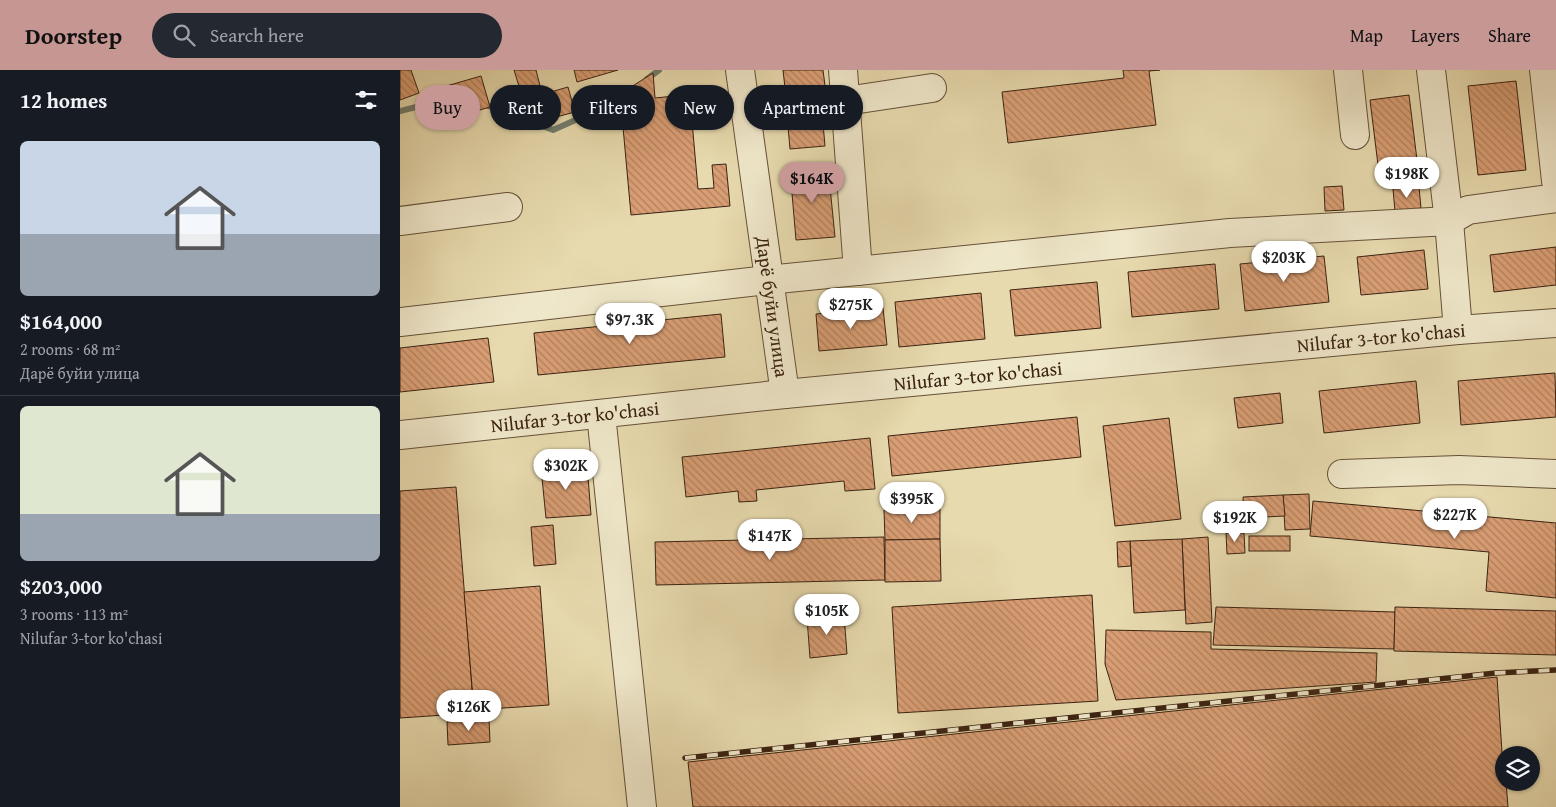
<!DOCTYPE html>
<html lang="en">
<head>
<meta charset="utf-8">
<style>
	:root { --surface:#171b24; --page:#242831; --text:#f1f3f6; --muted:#9ea1a6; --line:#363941; --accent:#c59692 }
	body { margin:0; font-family:"Gentium Book Plus",serif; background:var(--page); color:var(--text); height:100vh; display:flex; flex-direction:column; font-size:19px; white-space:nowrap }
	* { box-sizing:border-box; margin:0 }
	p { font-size:16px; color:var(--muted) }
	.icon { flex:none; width:28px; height:28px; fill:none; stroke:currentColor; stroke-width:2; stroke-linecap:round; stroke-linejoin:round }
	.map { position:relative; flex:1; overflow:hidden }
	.details { display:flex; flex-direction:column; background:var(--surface); width:400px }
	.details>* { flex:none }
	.banner { position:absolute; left:15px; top:15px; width:475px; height:45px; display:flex; gap:10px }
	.controls { position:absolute; left:1095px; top:676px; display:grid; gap:10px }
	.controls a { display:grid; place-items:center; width:45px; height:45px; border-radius:50%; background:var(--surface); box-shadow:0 1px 4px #0004; font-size:25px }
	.price { position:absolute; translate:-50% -42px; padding:0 11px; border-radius:18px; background:#fff; color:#222; font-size:16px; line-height:32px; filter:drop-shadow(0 1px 2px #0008) }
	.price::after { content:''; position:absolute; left:50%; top:30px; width:15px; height:11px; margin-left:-8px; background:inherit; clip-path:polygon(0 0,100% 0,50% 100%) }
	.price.current { background:var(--accent); color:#111 }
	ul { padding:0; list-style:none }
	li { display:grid; align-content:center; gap:10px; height:265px; padding:0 20px }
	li+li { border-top:1px solid var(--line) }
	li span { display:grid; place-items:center; height:155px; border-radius:8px; color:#555 }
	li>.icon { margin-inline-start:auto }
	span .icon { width:90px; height:90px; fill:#fffc; stroke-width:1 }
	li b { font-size:21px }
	h2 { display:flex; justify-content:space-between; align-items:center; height:60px; padding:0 20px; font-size:21px }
	.tag { padding:0 18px; border-radius:22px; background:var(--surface); box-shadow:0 1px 4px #0004; font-size:18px; line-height:45px }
	.tag.current { background:var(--accent); color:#111 }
	header { display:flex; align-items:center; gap:30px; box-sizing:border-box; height:70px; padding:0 25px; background:var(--accent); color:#111 }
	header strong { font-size:24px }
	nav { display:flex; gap:28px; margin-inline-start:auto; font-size:18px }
	.search { width:350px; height:45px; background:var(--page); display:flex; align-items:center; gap:12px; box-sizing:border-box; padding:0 18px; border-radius:28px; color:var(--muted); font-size:19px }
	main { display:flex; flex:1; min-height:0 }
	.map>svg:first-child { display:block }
</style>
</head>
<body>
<header>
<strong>Doorstep</strong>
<div class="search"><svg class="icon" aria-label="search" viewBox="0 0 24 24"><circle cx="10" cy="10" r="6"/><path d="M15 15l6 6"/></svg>Search here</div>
<nav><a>Map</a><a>Layers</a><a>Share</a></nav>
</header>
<main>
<section class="details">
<h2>12 homes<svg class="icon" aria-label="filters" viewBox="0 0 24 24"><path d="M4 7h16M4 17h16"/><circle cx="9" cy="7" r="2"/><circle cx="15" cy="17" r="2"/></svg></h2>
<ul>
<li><span style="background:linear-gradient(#c9d6e8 60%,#9aa5b1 0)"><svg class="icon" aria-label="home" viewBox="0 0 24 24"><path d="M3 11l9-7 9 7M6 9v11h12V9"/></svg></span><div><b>$164,000</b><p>2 rooms · 68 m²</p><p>Дарё буйи улица</p></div></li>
<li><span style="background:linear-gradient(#dfe7d0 70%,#9aa5b1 0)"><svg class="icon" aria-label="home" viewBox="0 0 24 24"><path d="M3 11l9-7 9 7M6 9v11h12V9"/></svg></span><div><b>$203,000</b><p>3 rooms · 113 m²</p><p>Nilufar 3-tor ko'chasi</p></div></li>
</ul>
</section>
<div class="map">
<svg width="1156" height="737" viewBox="0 0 1156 737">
	<defs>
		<pattern id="building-back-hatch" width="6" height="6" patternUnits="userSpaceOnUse" patternTransform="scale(1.25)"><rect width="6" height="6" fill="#d99e74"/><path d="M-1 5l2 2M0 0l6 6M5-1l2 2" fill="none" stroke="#b1805e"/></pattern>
	</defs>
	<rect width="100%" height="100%" fill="#e7daae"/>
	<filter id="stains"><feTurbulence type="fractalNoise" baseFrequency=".004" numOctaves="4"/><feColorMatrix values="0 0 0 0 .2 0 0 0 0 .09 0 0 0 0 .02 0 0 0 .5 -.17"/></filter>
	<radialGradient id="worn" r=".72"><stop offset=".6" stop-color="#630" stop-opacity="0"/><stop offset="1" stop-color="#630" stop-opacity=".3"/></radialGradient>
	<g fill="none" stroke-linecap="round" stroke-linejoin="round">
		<g stroke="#727e6d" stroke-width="6">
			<polyline points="247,9 259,0"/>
			<polyline points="83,34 153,60 216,32 227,24"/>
			<polyline points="0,41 55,27"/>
		</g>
	</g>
	<g fill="url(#building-back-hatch)" stroke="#3b2211">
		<polygon points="0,0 11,0 19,23 0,30"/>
		<polygon points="114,0 136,0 141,20 122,26"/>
		<polygon points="174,0 218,0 177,12"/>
		<polygon points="383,0 423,0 427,31 387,36"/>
		<polygon points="723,0 760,0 749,1 756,55 608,73 602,22 724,8"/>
		<polygon points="253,3 255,28 294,24 295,39 291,40 298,119 314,118 312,95 326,94 330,136 231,145 220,24"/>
		<polygon points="81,6 90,37 52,48 43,17"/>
		<polygon points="1116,11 1126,100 1078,105 1068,16"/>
		<polygon points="168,17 175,42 156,47 155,43 129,50 123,30"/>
		<polygon points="1009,25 1018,98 979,103 970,30"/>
		<polygon points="422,42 425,76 390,79 387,45"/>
		<polygon points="428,97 435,167 396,170 390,100"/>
		<polygon points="942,116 944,140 925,141 924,117"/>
		<polygon points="1019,117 1021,138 995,141 993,119"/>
		<polygon points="1156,177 1156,215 1094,222 1090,185"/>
		<polygon points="1024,180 1028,219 961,225 957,187"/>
		<polygon points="924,186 929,232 845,241 840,194"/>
		<polygon points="815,194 819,239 732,247 728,202"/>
		<polygon points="697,212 701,258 615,266 610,220"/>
		<polygon points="581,223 585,269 499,277 495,232"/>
		<polygon points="483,238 487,275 419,281 416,244"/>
		<polygon points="321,244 325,287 138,305 134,263"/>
		<polygon points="88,268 94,312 0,322 0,278"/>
		<polygon points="1155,303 1156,347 1061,355 1058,311"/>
		<polygon points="1016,311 1020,353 924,363 919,321"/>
		<polygon points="880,323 883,353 838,358 834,328"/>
		<polygon points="677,347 681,387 492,406 488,366"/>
		<polygon points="769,348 781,449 715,456 703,356"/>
		<polygon points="470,368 475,419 445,421 444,411 356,420 357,431 339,432 338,421 286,427 282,387"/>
		<polygon points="187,394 191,445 146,448 141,398"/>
		<polygon points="56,417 74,643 0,648 0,421"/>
		<polygon points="909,424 910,459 885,460 883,425"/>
		<polygon points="883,425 885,446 844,448 843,427"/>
		<polygon points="913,431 1156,453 1156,528 1086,521 1089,482 910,466"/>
		<polygon points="540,439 540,469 485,470 484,440"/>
		<polygon points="153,455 156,494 134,496 131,457"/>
		<polygon points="826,463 844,463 845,483 827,484"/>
		<rect x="849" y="466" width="41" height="15"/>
		<polygon points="484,467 485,510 256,515 255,472"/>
		<polygon points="808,467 812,552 786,554 782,469"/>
		<polygon points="540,469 541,511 485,512 485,470"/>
		<polygon points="782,469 785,540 734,543 730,471"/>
		<polygon points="730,471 731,496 718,497 717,472"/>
		<polygon points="140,516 149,635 74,640 64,522"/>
		<polygon points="692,525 698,631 498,643 492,537"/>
		<polygon points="816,537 995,542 994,579 813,575"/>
		<polygon points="995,537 1156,541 1156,585 994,581"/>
		<polygon points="444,545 447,584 410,588 407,548"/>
		<polygon points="706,560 811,562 811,579 977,583 976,612 716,630 705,594"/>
		<polygon points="1097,607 1104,712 1106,712 1108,737 293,737 288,692"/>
		<polygon points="89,649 90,672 48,675 47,652"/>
	</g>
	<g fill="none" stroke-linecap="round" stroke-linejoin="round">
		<defs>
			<g id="minor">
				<path id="s1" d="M340 0 385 324"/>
				<polyline points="443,0 458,201"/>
				<polyline points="948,0 955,65"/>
				<polyline points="1031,0 1049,151 1058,260"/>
				<polyline points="1144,0 1156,111"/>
				<polyline points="446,31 532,18"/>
				<polyline points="0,151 108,137"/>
				<polyline points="0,252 368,210 830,163 1049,151 1068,140 1156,128"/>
				<polyline points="201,344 242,737"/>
				<path id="s2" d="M0 365 385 324 1058 260 1156 253"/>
				<polyline points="942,404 1059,400 1156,404"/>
			</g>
		</defs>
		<use href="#minor" stroke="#665038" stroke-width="30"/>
		<use href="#minor" stroke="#efe7ca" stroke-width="28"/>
		<defs>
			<polyline id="rail" points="285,688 1096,603 1156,600"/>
		</defs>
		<use href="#rail" stroke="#3b2211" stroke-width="5.5"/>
		<use href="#rail" stroke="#efe7ca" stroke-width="4" stroke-dasharray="11" stroke-linecap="butt"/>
	</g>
	<g text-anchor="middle" stroke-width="5" stroke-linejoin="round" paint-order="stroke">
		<g font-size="19" fill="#3b2211" stroke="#efe7ca">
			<text dy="7" stroke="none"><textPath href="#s1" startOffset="239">Дарё буйи улица</textPath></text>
			<text dy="7" stroke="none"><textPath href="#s2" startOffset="986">Nilufar 3-tor ko'chasi</textPath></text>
			<text dy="7" stroke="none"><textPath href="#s2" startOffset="581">Nilufar 3-tor ko'chasi</textPath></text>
			<text dy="7" stroke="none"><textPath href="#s2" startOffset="176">Nilufar 3-tor ko'chasi</textPath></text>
		</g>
	</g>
	<rect width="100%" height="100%" filter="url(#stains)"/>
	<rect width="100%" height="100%" fill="url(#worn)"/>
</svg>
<div class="controls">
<a><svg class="icon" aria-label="layers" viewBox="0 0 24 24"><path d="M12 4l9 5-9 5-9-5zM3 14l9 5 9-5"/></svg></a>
</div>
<b class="price" style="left:1007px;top:129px">$198K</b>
<b class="price current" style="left:412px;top:134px">$164K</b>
<b class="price" style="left:884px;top:213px">$203K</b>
<b class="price" style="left:451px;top:260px">$275K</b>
<b class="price" style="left:230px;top:275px">$97.3K</b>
<b class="price" style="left:166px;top:421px">$302K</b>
<b class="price" style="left:512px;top:454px">$395K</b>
<b class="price" style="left:1055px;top:470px">$227K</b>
<b class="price" style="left:835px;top:473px">$192K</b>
<b class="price" style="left:370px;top:491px">$147K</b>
<b class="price" style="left:427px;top:566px">$105K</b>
<b class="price" style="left:69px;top:662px">$126K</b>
<div class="banner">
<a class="tag current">Buy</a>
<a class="tag">Rent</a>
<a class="tag">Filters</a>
<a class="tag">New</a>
<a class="tag">Apartment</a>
</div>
</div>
</main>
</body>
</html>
